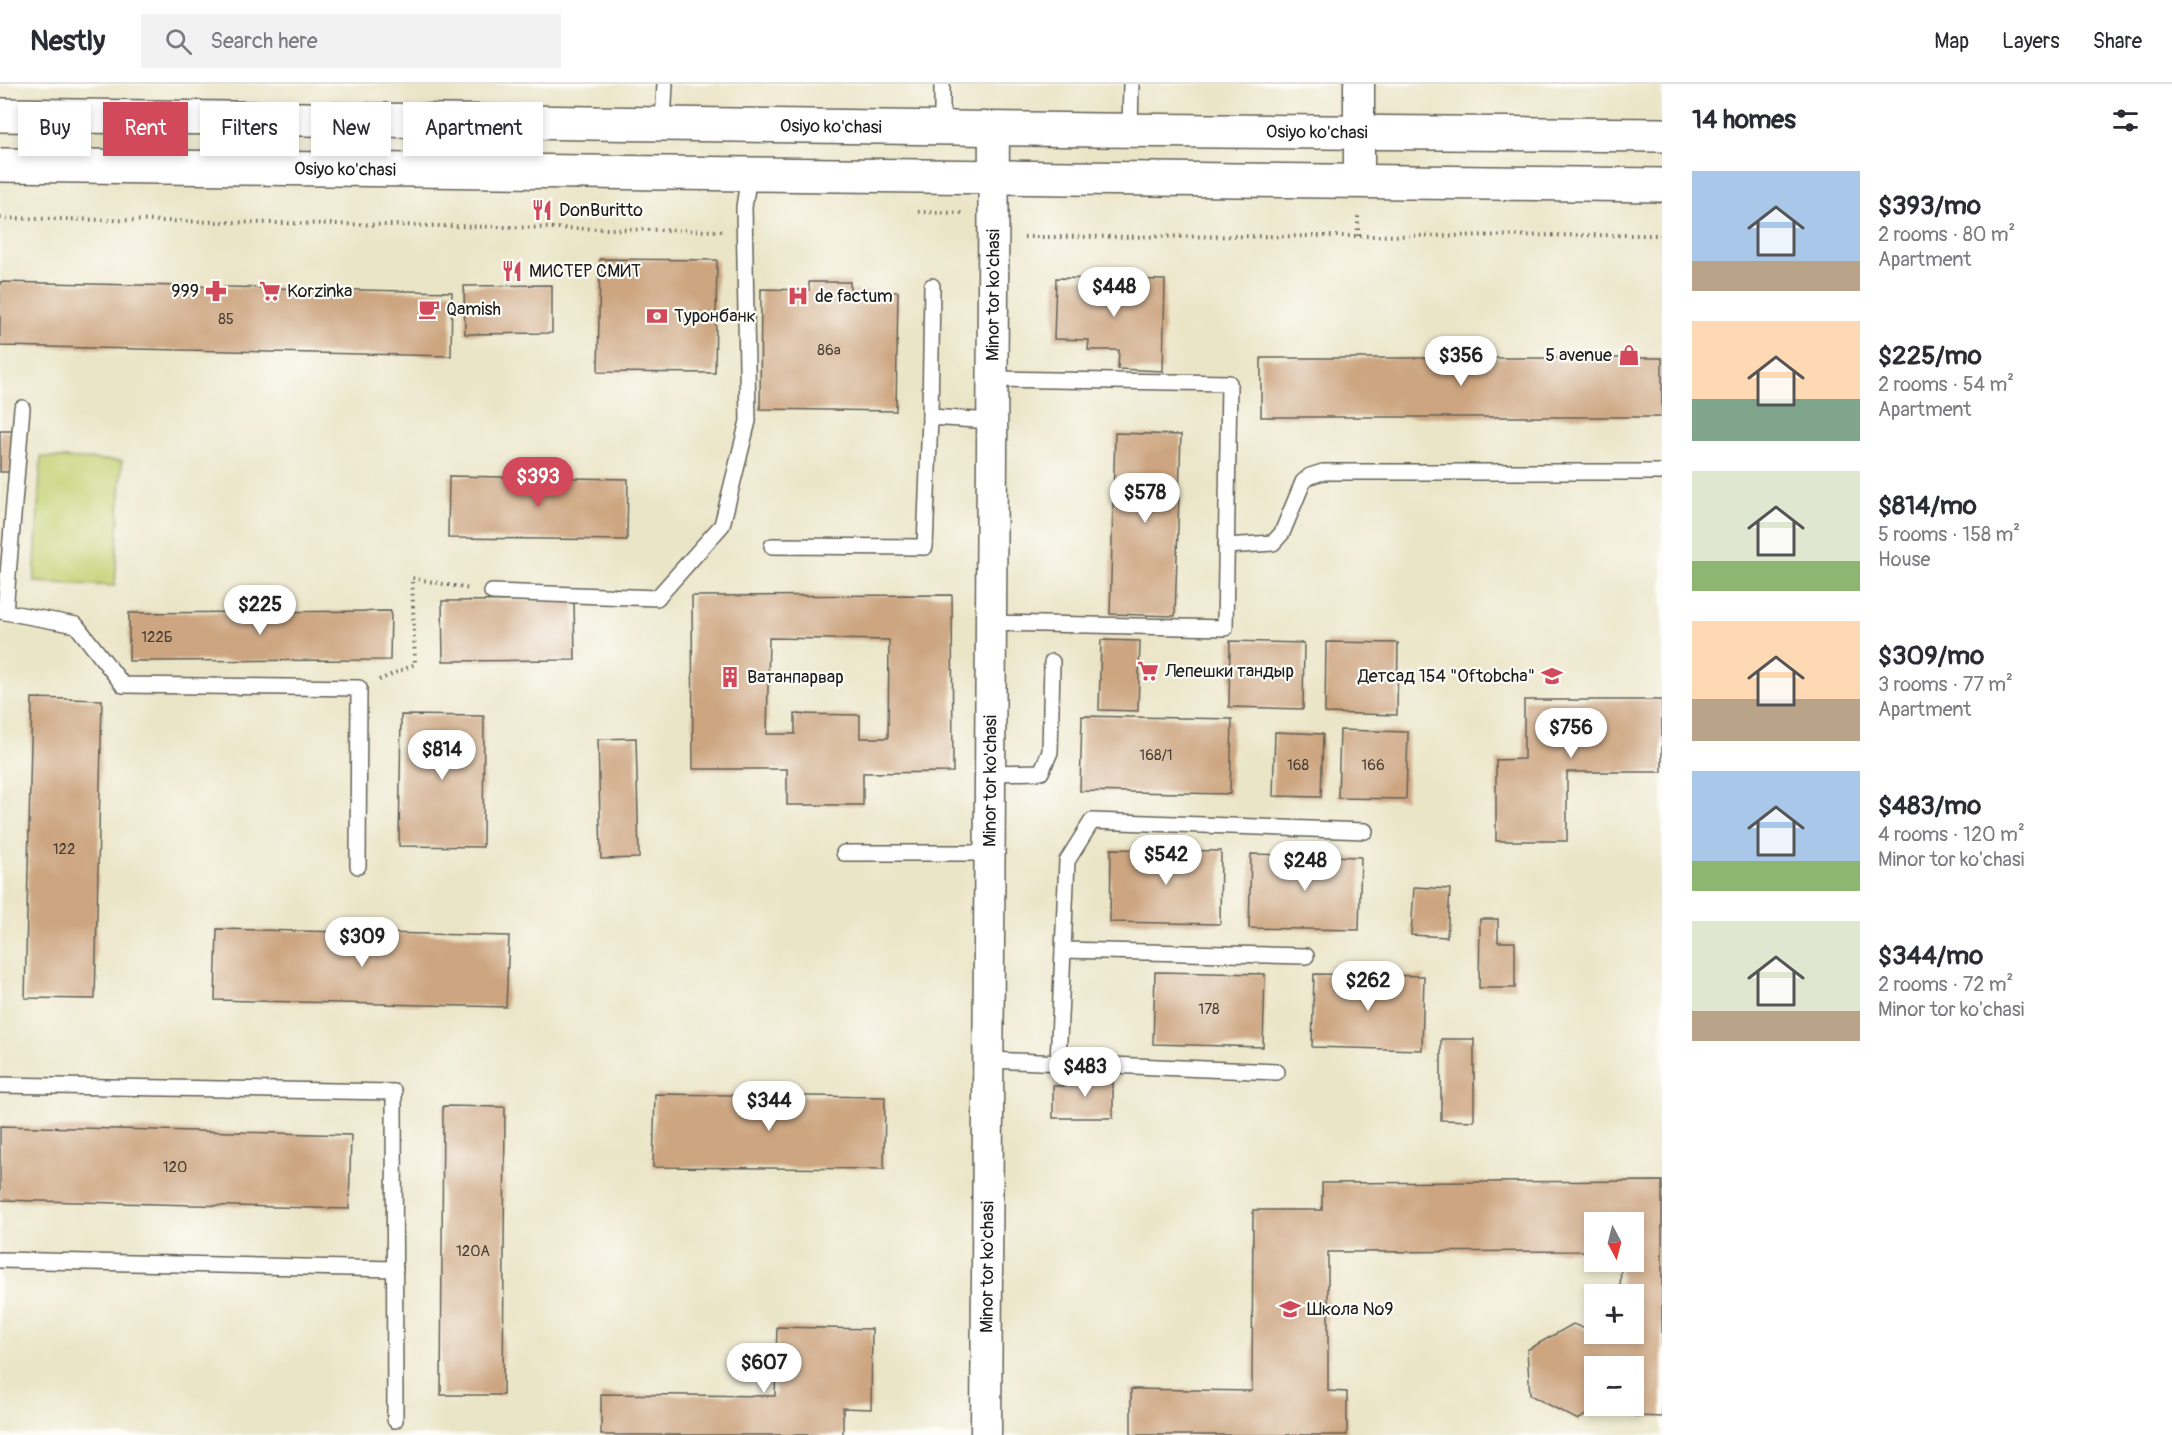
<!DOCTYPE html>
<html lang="en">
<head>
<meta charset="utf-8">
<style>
	:root { --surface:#fff; --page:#f2f2f3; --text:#2b2b33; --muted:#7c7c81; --line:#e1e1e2; --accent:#d1495b }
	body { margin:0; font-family:Pangolin,sans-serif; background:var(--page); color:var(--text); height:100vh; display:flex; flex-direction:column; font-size:22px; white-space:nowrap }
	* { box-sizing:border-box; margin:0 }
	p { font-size:20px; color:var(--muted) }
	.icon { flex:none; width:33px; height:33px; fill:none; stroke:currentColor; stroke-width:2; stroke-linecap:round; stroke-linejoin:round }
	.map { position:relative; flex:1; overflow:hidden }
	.sheet { display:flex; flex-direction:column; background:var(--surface); width:510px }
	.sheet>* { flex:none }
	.hud { position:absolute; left:18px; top:18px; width:570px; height:54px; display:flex; gap:12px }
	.needle { width:39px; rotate:173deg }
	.buttons { position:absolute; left:1584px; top:1128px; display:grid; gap:12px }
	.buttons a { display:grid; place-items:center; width:60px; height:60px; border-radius:0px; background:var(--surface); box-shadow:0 3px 9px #0003; font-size:30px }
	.price { position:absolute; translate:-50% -51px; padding:0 14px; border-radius:21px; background:#fff; color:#222; font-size:20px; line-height:39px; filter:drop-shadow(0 2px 3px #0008) }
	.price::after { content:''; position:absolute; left:50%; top:36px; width:18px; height:14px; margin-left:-9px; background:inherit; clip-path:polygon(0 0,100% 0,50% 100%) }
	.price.on { background:var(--accent); color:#fff }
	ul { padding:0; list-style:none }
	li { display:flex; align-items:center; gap:18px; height:150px; padding:0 30px }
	li span { display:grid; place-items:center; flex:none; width:168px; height:120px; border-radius:0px; color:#555 }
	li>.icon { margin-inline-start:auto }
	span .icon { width:72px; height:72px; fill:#fffc; stroke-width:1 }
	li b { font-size:26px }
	h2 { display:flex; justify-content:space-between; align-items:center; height:72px; padding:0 30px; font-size:26px }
	.chip { padding:0 21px; border-radius:0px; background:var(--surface); box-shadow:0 3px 9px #0003; font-size:21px; line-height:54px }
	.chip.on { background:var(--accent); color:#fff }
	header { display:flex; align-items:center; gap:36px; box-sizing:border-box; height:84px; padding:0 30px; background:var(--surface); border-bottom:2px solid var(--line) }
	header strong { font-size:28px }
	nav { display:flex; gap:33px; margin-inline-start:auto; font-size:21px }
	.search { width:420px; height:54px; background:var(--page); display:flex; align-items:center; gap:15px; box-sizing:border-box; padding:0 21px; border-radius:0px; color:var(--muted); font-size:22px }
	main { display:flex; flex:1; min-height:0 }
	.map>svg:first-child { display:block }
</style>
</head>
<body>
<header>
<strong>Nestly</strong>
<div class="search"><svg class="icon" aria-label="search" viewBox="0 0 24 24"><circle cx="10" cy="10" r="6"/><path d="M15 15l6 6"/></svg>Search here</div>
<nav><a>Map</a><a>Layers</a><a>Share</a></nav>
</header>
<main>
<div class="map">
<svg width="1662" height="1351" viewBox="0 0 1662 1351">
	<rect width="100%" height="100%" fill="#fdfcf7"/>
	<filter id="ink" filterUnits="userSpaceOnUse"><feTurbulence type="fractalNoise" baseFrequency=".0167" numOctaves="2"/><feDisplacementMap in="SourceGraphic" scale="12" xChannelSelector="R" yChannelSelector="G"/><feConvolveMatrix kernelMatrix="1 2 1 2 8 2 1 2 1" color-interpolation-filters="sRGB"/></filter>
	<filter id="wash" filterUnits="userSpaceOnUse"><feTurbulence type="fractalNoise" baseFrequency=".008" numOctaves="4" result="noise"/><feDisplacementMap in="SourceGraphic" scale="24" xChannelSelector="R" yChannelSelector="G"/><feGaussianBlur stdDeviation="1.35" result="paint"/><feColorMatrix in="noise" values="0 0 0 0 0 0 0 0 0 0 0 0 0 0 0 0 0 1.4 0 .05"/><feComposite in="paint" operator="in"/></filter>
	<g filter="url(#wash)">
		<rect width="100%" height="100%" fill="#ebe5c8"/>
		<polygon fill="#c3d071" stroke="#707646" stroke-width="1.5" points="41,373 122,377 115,502 34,498"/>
		<g id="blocks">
			<g fill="#cda681" fill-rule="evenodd">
				<polygon points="600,175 717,176 715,289 598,288"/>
				<polygon points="1056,194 1165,196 1163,287 1118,285 1119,266 1088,266 1089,256 1054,255"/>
				<polygon points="0,198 452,208 451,272 0,262"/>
				<polygon points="809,198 850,198 850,207 898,208 896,327 760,325 761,205 809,206"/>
				<polygon points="552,201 552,249 465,250 464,202"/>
				<rect x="1261" y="274" width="401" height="59"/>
				<rect x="0" y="347" width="12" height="41"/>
				<polygon points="1115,349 1181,351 1175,532 1110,530"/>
				<polygon points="449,392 628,395 627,456 448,454"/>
				<path d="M952 511 953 688 863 689V721H787V685H693L692 512ZM769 554 889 556 888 654H860V631L795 630V650H767Z"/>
				<polygon points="574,516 575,576 443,577 442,517"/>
				<polygon points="391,527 390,576 129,577 129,529"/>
				<polygon points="1101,556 1140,557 1138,627 1099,626"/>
				<polygon points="1230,557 1304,559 1303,625 1229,623"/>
				<polygon points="1326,558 1398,559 1397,631 1325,629"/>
				<polygon points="32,614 102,616 95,915 25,914"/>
				<polygon points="1524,616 1662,616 1662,688 1567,688 1567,757 1496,757 1496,676 1524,675"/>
				<polygon points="401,631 484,632 483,763 399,762"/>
				<polygon points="1082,632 1232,635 1230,710 1080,707"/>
				<polygon points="1340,646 1408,648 1406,715 1338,714"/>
				<polygon points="1275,648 1323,650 1321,713 1273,712"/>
				<polygon points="636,654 639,774 601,775 598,655"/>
				<polygon points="1111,765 1221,767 1220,840 1110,838"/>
				<polygon points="1251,770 1361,773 1359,846 1249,844"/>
				<polygon points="1414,803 1450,805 1447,853 1411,851"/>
				<polygon points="1480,835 1498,835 1498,858 1515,858 1515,904 1479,904"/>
				<polygon points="217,845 509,852 506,923 215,916"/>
				<polygon points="1155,888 1265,890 1263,963 1153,960"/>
				<polygon points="1314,890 1424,892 1422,966 1312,963"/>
				<polygon points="1441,955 1474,955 1474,1037 1441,1036"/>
				<polygon points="1072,990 1113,990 1113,1034 1053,1034 1053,1002 1072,1002"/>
				<polygon points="655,1010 885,1013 884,1085 653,1083"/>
				<polygon points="443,1022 505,1023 503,1311 441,1311"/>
				<polygon points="0,1042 351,1051 349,1125 0,1116"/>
				<polygon points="1662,1097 1662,1333 1635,1332 1634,1282 1594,1282 1594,1322 1600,1322 1578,1336 1530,1311 1527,1266 1573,1240 1620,1259 1620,1250 1634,1250 1634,1210 1620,1210 1621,1178 1634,1178 1634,1138 1594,1138 1594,1167 1328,1168 1328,1307 1347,1308 1347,1351 1131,1351 1131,1305 1252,1307 1253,1126 1322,1126 1322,1099"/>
				<polygon points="777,1243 872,1245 871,1325 843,1324 843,1351 601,1351 601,1310 775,1312"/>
			</g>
		</g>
	</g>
	<g filter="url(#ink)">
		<use href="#blocks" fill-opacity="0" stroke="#646258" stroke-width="1.5"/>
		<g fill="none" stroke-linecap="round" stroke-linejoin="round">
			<defs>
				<g id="lane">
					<polyline points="942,0 942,43"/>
					<polyline points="663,39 665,0"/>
					<polyline points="1130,46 1131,0"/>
					<polyline points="930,333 932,202"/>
					<polyline points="772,462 925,463 930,333 992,337"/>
					<polyline points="1226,462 1273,459 1282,449 1303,398 1310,392 1323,388 1662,388"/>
					<polyline points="492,508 657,514 722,441 748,337 744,123 749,91"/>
					<polyline points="0,527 76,541 123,601 359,604 358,782"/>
					<polyline points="5,527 22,324"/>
					<polyline points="992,539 1225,544 1229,299 993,295"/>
					<polyline points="991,689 1041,688 1050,668 1052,578"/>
					<polyline points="844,769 991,769"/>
					<polyline points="1063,866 1306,872"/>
					<polyline points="989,976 1277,988"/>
					<polyline points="1058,978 1067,777 1092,737 1365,747"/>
					<polyline points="0,1001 394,1008 395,1336"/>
					<polyline points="0,1176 395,1185"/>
				</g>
				<g id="street">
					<polyline points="1359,98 1359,0"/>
					<path id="s1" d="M986 1351 994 44"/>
				</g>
				<g id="secondary">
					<path id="s2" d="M0 31 1099 46 1662 51"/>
					<path id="s3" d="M0 81 1662 101"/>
				</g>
			</defs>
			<use href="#lane" stroke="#646258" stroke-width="18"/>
			<use href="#street" stroke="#646258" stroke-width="33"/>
			<use href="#secondary" stroke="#646258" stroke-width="36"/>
			<g stroke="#646258" stroke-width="4" stroke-dasharray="1.5 4.5" stroke-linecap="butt">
				<polyline points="918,128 964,129"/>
				<polyline points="0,134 722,147"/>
				<polyline points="1358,152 1358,129"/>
				<polyline points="1024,153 1662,151"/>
				<polyline points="379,596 415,580 412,494 470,505"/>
			</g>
			<use href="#lane" stroke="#fff" stroke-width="15"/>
			<use href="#street" stroke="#fff" stroke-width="30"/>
			<use href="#secondary" stroke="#fff" stroke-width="33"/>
		</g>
	</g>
	<defs>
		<symbol id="restaurant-bare" viewBox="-9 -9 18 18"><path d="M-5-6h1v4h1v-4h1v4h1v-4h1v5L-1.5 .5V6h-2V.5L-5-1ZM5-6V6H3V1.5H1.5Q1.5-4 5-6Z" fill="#d1495b" stroke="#fdfcf7" stroke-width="2.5" paint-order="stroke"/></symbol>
		<symbol id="pharmacy-bare" viewBox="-9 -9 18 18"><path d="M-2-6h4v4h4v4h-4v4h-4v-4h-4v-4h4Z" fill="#d1495b" stroke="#fdfcf7" stroke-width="2.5" paint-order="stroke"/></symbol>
		<symbol id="supermarket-bare" viewBox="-9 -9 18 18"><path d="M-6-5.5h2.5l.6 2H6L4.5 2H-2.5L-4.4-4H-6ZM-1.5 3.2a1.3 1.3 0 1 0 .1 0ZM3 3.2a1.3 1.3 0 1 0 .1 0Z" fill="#d1495b" stroke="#fdfcf7" stroke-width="2.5" paint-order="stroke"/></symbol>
		<symbol id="hospital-bare" viewBox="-9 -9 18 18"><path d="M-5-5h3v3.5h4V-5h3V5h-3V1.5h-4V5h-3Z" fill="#d1495b" stroke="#fdfcf7" stroke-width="2.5" paint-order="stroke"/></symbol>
		<symbol id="cafe-bare" viewBox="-9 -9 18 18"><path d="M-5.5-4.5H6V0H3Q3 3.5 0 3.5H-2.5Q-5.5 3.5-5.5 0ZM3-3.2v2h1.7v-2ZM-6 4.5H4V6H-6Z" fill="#d1495b" stroke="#fdfcf7" stroke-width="2.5" paint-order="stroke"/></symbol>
		<symbol id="bank-bare" viewBox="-9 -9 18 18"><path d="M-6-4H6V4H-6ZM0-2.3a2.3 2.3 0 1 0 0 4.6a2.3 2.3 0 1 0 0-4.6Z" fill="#d1495b" stroke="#fdfcf7" stroke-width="2.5" paint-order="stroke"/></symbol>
		<symbol id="shop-bare" viewBox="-9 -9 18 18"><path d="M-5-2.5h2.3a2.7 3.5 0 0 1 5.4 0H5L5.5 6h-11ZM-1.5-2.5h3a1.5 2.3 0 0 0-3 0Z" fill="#d1495b" stroke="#fdfcf7" stroke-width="2.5" paint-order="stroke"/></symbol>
		<symbol id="school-bare" viewBox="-9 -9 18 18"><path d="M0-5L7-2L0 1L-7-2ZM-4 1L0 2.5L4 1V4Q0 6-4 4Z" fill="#d1495b" stroke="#fdfcf7" stroke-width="2.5" paint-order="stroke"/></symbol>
		<symbol id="building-bare" viewBox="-9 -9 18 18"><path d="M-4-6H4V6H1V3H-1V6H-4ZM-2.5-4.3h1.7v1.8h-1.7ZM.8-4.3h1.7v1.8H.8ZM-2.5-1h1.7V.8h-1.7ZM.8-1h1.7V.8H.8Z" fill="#d1495b" stroke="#fdfcf7" stroke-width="2.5" paint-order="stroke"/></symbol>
	</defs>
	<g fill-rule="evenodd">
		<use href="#restaurant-bare" x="527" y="111" width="30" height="30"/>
		<use href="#restaurant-bare" x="497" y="172" width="30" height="30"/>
		<use href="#pharmacy-bare" x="201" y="192" width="30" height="30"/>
		<use href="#supermarket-bare" x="255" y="192" width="30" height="30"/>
		<use href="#hospital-bare" x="783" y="197" width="30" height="30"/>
		<use href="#cafe-bare" x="414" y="210" width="30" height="30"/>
		<use href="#bank-bare" x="642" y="217" width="30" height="30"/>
		<use href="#shop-bare" x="1614" y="256" width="30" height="30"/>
		<use href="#supermarket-bare" x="1133" y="572" width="30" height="30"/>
		<use href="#school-bare" x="1537" y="577" width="30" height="30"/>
		<use href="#building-bare" x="715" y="578" width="30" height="30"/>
		<use href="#school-bare" x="1275" y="1210" width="30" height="30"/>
	</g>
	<g text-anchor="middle" stroke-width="4.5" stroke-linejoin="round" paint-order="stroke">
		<g font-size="15" fill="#483e35">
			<text x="226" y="240">85</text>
			<text x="829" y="271">86a</text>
			<text x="157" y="558">122Б</text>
			<text x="1156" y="676">168/1</text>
			<text x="1298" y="686">168</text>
			<text x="1373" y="686">166</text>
			<text x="64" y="770">122</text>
			<text x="1209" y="930">178</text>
			<text x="175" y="1088">120</text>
			<text x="473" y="1172">120А</text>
		</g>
		<g font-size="18" fill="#1c1c1c" stroke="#fdfcf7">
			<text dy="6" stroke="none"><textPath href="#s2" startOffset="831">Osiyo ko'chasi</textPath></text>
			<text dy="6" stroke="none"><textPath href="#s2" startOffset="1317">Osiyo ko'chasi</textPath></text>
			<text dy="6" stroke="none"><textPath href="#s3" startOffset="345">Osiyo ko'chasi</textPath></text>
			<text dy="6" stroke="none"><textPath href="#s1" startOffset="1140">Minor tor ko'chasi</textPath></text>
			<text dy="6" stroke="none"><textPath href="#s1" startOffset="654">Minor tor ko'chasi</textPath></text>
			<text dy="6" stroke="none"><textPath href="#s1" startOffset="168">Minor tor ko'chasi</textPath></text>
		</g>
		<g font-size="18" fill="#1c1c1c" stroke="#fdfcf7" text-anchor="start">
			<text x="559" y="132">DonBuritto</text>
			<text x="529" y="193">МИСТЕР СМИТ</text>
			<text x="199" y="213" text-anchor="end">999</text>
			<text x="287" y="213">Korzinka</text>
			<text x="815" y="218">de factum</text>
			<text x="446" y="231">Qamish</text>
			<text x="674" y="238">Туронбанк</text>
			<text x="1612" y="277" text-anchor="end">5 avenue</text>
			<text x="1165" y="593">Лепешки тандыр</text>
			<text x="1535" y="598" text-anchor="end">Детсад 154 "Oftobcha"</text>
			<text x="747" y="599">Ватанпарвар</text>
			<text x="1307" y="1231">Школа №9</text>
		</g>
	</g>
</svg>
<div class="buttons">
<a><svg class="needle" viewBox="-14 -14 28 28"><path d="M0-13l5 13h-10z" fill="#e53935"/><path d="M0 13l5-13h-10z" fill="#7c7c81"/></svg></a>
<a>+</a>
<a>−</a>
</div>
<b class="price" style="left:1114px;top:234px">$448</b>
<b class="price" style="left:1461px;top:303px">$356</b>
<b class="price on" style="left:538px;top:424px">$393</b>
<b class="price" style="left:1145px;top:440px">$578</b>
<b class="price" style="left:260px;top:552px">$225</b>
<b class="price" style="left:1571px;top:675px">$756</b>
<b class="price" style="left:442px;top:697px">$814</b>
<b class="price" style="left:1166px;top:802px">$542</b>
<b class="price" style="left:1305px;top:808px">$248</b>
<b class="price" style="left:362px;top:884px">$309</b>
<b class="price" style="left:1368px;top:928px">$262</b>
<b class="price" style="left:1085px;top:1014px">$483</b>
<b class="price" style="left:769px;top:1048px">$344</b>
<b class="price" style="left:764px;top:1310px">$607</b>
<div class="hud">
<a class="chip">Buy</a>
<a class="chip on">Rent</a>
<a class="chip">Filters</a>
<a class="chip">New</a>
<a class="chip">Apartment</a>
</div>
</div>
<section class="sheet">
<h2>14 homes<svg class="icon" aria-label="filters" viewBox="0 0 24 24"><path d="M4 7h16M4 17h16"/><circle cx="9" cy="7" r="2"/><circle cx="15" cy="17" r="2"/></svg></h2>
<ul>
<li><span style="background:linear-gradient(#a9c7e8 75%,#b9a48a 0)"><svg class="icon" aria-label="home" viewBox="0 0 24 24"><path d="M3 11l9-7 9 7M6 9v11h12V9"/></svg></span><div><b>$393/mo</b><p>2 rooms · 80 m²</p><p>Apartment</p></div></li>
<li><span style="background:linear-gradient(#ffd9b3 65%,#7fa58c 0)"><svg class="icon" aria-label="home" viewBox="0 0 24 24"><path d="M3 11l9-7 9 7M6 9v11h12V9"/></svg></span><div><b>$225/mo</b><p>2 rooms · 54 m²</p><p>Apartment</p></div></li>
<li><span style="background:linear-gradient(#dfe7d0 75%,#8fb573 0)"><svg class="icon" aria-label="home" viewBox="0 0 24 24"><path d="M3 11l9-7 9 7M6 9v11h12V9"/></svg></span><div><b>$814/mo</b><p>5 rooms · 158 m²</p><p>House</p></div></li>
<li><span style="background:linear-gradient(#ffd9b3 65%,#b9a48a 0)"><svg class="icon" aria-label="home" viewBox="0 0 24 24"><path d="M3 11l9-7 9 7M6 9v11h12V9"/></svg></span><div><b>$309/mo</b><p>3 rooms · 77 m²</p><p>Apartment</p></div></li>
<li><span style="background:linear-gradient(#a9c7e8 75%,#8fb573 0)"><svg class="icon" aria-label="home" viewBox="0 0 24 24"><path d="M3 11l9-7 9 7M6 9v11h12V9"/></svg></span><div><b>$483/mo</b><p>4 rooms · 120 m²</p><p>Minor tor ko'chasi</p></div></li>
<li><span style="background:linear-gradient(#dfe7d0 75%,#b9a48a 0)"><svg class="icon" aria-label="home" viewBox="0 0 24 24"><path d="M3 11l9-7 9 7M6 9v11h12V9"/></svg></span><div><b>$344/mo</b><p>2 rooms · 72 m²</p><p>Minor tor ko'chasi</p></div></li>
</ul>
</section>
</main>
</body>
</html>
